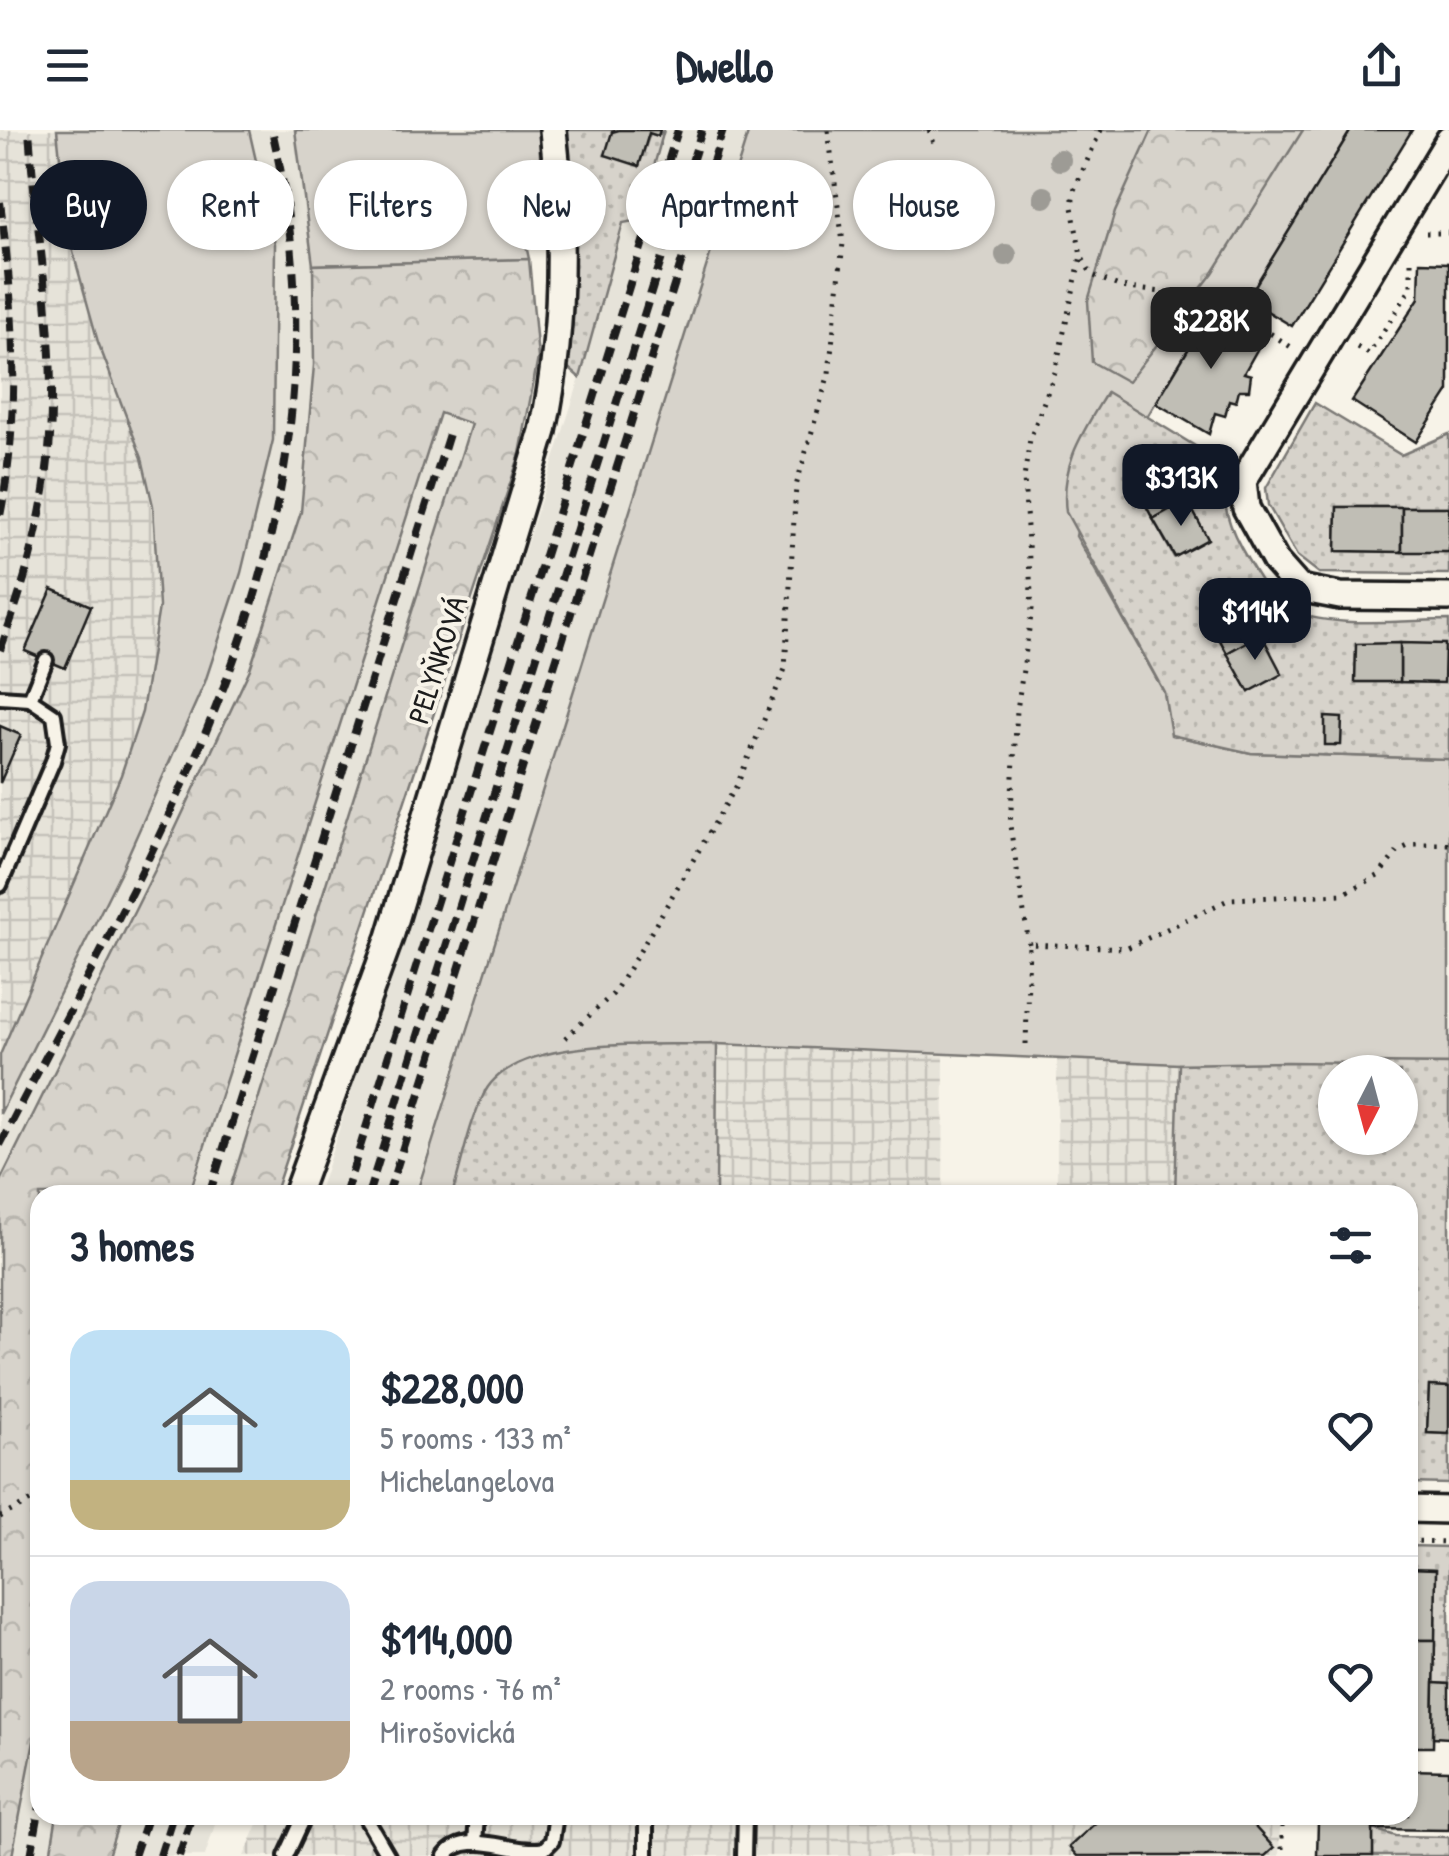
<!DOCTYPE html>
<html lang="en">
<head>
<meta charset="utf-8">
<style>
	:root { --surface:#fff; --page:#f2f2f3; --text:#1f2937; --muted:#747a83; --line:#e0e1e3; --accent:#111827 }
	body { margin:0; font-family:"Patrick Hand",sans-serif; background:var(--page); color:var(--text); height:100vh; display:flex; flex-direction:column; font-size:38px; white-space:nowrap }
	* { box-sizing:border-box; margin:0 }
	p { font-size:32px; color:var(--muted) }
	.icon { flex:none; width:55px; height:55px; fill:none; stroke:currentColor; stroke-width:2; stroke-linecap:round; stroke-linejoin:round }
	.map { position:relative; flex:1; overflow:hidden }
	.details { position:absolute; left:30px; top:1055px; width:1388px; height:640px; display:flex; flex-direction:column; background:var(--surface); border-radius:30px; box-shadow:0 2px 8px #0004 }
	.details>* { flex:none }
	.guide { position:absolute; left:30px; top:30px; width:1390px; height:90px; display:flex; gap:20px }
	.needle { width:65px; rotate:186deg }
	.fabs { position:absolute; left:1318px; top:925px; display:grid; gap:20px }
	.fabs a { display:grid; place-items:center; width:100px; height:100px; border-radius:50%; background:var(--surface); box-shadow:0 2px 8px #0004; font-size:50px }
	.price { position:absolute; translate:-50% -85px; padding:0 22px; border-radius:20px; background:var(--accent); color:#fff; font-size:32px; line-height:65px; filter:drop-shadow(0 2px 5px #0008) }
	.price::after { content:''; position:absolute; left:50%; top:60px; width:30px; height:22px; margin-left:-15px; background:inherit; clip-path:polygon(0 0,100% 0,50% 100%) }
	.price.on { background:#222; color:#fff }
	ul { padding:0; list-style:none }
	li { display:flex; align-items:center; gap:30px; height:250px; padding:0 40px }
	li+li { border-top:2px solid var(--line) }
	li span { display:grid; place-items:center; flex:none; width:280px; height:200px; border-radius:30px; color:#555 }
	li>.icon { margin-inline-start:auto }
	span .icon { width:120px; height:120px; fill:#fffc; stroke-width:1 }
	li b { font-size:42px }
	h2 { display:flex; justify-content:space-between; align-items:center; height:120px; padding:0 40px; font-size:42px }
	.tag { padding:0 35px; border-radius:45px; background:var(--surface); box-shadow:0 2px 8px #0004; font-size:35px; line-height:90px }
	.tag.on { background:var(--accent); color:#fff }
	header { display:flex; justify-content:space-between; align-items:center; height:130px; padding:0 40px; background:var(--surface); font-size:45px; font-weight:700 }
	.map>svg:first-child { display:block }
</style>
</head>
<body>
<header><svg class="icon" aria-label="menu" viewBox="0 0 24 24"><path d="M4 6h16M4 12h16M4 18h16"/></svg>Dwello<svg class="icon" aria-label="share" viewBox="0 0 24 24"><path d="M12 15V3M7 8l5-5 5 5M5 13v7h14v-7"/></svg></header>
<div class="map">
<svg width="1449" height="1726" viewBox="0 0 1449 1726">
	<defs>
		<pattern id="industrial-grid" width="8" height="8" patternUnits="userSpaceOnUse" patternTransform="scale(2.5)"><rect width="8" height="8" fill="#e6e3d9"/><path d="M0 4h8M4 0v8" fill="none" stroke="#c5c2ba"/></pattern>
		<pattern id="forest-crowns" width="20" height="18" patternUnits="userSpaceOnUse" patternTransform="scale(2.5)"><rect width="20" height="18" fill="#d7d3cb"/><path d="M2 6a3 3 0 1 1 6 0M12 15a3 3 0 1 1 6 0" fill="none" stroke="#b8b5ae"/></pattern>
		<pattern id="garden-dots" width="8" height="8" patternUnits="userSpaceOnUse" patternTransform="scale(2.5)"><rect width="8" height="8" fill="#d7d3cb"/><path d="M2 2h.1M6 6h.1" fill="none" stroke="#b8b5ae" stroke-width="1.8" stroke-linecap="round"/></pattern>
	</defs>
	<rect width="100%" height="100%" fill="#f7f3e8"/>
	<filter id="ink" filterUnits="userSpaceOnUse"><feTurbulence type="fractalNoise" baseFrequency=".01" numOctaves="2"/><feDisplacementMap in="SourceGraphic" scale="20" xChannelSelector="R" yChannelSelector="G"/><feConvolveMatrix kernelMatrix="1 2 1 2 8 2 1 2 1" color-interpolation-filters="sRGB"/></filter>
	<g filter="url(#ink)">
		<g fill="#e6e3d9">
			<polygon points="249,0 295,0 313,135 314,235 301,382 250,539 171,708 0,1051 0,984 121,741 205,552 241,442 273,309 275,114"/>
			<polygon points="664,0 749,0 414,1065 318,1065 580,248 623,92 639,90"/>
			<polygon points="440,283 471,293 228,1065 189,1065"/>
			<polygon points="40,1580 40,1685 57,1685 50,1726 12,1726"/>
			<polygon points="121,1685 218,1685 205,1726 108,1726"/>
		</g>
		<g fill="url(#industrial-grid)">
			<polygon points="0,0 57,0 68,104 142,328 160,426 153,536 142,582 121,645 0,925"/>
			<polygon points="717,914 944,926 943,1065 716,1065"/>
			<polygon points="1057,930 1179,934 1175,1065 1057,1065"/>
			<polygon points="262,1685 1279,1685 1280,1694 1279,1726 244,1726"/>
		</g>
		<g fill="#d7d3cb" stroke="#7a7874" stroke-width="2.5">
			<polygon points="57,0 249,0 275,114 273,310 241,443 205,552 121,741 0,984 0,925 121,645 142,582 159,477 153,376 142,328 98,212 68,104"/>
			<polygon points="295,0 539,0 542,75 523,101 529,129 313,135"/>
			<polygon points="749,0 1351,0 1247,169 1213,178 1147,287 1107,263 1076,406 1164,562 1172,605 1251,623 1449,629 1449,934 1179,934 717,914 599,917 485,961 452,1065 416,1065"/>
		</g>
		<g fill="url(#forest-crowns)" stroke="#7a7874" stroke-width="2.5">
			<polygon points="1152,0 1303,0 1213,143 1128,252 1092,232 1088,171 1115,82"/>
			<polygon points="529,129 538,228 520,324 274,1065 228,1065 471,294 440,283 189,1065 40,1065 40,1580 12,1726 0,1726 0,1051 171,708 250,539 301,382 314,235 313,135"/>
			<polygon points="57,1685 121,1685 108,1726 50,1726"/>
		</g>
		<g fill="url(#garden-dots)" stroke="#7a7874" stroke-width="2.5" fill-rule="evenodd">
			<polygon points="563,0 619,0 639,36 650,3 658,6 664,0 639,90 623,93 580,248 565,235"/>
			<path d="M1107 262 1226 335C1220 373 1228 397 1248 430 1259 448 1268 466 1287 478 1323 500 1406 490 1449 490V629L1251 623 1171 605 1164 562 1066 382C1060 334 1083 302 1107 262ZM1132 350 1178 352 1207 410 1174 427ZM1238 466 1271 522 1249 562 1206 485ZM1379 514 1444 515V552H1356Z"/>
			<polygon points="1315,273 1401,325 1449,304 1449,377 1337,377 1336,421 1449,422 1449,444 1319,443 1297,426 1268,375 1266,358"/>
			<path d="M717 914 716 1065H452C462 1033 469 992 485 962 516 904 659 916 717 914Z"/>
			<path d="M1287 932 1449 934V1257L1429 1256 1427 1303 1449 1304V1354L1408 1353V1065H1175L1179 934ZM1335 942H1400V1008H1335Z"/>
			<polygon points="1408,1416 1449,1417 1449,1554 1434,1553 1436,1439 1408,1438"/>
			<polygon points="1373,1699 1396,1706 1449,1707 1449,1726 1373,1726"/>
		</g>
		<g fill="#c0beb5" stroke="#1c1c1c" stroke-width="2.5">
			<polygon points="619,0 660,0 658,6 649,3 639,36 605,25 612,2"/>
			<polygon points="1351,0 1412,0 1292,196 1247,169"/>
			<polygon points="1420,132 1449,133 1449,261 1416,312 1352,271 1419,168"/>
			<polygon points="1213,178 1263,209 1244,243 1251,245 1249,260 1239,260 1236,272 1229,270 1225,286 1215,283 1209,304 1156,273"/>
			<polygon points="1165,331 1187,370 1153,389 1132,349"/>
			<polygon points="1187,370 1208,409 1175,427 1153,389"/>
			<polygon points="1337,377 1402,377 1402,422 1336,421"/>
			<rect x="1402" y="377" width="47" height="45"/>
			<polygon points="52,459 91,476 65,538 25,521"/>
			<polygon points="1239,466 1261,504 1227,523 1206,484"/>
			<polygon points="1261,504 1282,544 1249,562 1227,523"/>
			<polygon points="1400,513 1445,514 1444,553 1400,552"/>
			<polygon points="1400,513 1400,552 1355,552 1356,514"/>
			<polygon points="1325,587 1342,588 1341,615 1325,615"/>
			<polygon points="0,596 21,605 0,653"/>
			<polygon points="1429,1256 1449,1257 1449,1304 1427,1303"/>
			<polygon points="1408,1438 1436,1439 1435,1510 1408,1510"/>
			<polygon points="1408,1510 1435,1510 1433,1617 1408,1617"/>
			<polygon points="1434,1553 1449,1554 1449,1608 1433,1607"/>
			<polygon points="1408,1640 1449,1641 1449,1700 1373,1699 1373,1726 1317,1726 1318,1692 1346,1692 1346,1685 1408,1685"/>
			<polygon points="1104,1685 1244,1685 1274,1718 1265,1726 1077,1726 1069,1717"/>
		</g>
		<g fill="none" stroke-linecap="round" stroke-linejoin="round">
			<defs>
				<g id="service">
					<polyline points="0,567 30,569 46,530"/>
					<polyline points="0,755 53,631 58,613 54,585 30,569"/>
					<polyline points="364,1685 388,1726"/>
					<polyline points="475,1713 477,1685"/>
					<polyline points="286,1726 305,1685"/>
					<path d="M445 1726C467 1697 514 1726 544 1719L552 1711 556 1685"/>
					<polyline points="646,1726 646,1688"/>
					<polyline points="744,1726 745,1685"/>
				</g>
				<g id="minor">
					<polyline points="1449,10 1243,351 1246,378 1276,432 1299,458 1340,466 1449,467"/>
					<path d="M296 1065 390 807 543 301C564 203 564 100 553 0"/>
					<polyline points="1408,1379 1449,1380"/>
				</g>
			</defs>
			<use href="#service" stroke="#1c1c1c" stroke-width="20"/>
			<use href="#minor" stroke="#1c1c1c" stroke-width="32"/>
			<g stroke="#1c1c1c" stroke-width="5" stroke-dasharray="2.5 8" stroke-linecap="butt">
				<polyline points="929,0 934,13"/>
				<polyline points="1101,0 1074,60 1072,77 1081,126 1092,145 1121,157 1218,169 1291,217"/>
				<polyline points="1426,103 1449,103"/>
				<polyline points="1357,217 1369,224 1411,158 1411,126"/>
				<polyline points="1029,814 1010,696 1017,580 1032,479 1024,348 1030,309 1055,242 1081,126"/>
				<polyline points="565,908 613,864 643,816 737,655 785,539 796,356 829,243 843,113 828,0"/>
				<polyline points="1026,914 1029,814 1127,818 1230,769 1343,764 1378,746 1398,721 1412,714 1449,714"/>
				<polyline points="0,1387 40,1366"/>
				<polyline points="1408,1411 1449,1412"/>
				<polyline points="1282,1685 1282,1726"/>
			</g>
			<use href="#service" stroke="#f7f3e8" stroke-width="12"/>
			<use href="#minor" stroke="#f7f3e8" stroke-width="25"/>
			<g stroke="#1c1c1c" stroke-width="8" stroke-dasharray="15 8" stroke-linecap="butt">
				<path d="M0 72C14 178 21 280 0 386"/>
				<path d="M0 520C30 441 51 359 51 274 52 182 35 91 29 0"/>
				<path d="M0 1015C170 682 363 391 272 0"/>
				<polyline points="209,1065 449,304"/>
				<polyline points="345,1065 678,0"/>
				<polyline points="368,1065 702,0"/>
				<polyline points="388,1065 723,0"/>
				<polyline points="31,1726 40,1676"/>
				<polyline points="134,1726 148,1685"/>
				<polyline points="160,1726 173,1685"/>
				<polyline points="179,1726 192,1685"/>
			</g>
		</g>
		<g fill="#9d9b95">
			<circle cx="1060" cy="30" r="11"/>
			<circle cx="1044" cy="67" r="11"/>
			<circle cx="1006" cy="125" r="11"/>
		</g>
	</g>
	<g text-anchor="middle" stroke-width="8" stroke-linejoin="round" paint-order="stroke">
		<g font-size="30" fill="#1c1c1c" stroke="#f7f3e8">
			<text transform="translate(438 530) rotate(-72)" y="10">PELYŇKOVÁ</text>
		</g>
	</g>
</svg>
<div class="fabs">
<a><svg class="needle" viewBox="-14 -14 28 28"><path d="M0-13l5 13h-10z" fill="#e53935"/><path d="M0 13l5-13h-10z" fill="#747a83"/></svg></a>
</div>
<b class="price on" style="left:1211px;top:242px">$228K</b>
<b class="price" style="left:1181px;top:399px">$313K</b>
<b class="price" style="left:1255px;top:533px">$114K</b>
<div class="guide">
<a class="tag on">Buy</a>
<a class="tag">Rent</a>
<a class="tag">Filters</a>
<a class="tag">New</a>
<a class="tag">Apartment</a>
<a class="tag">House</a>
</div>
<section class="details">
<h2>3 homes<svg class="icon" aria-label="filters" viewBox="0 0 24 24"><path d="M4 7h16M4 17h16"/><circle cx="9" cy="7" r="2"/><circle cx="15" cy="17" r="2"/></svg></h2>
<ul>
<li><span style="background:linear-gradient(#bfe0f5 75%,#c2b280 0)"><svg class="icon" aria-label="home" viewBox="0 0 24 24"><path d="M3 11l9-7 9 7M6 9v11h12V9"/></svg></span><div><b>$228,000</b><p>5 rooms · 133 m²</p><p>Michelangelova</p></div><svg class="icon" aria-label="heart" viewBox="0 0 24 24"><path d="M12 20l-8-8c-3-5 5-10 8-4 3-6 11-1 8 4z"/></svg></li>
<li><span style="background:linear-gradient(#c9d6e8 70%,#b9a48a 0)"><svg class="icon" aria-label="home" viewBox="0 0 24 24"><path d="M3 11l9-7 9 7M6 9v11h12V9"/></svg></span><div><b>$114,000</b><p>2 rooms · 76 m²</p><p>Mirošovická</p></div><svg class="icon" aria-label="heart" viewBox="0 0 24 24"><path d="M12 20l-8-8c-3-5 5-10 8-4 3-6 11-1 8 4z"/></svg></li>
</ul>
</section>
</div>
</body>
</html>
